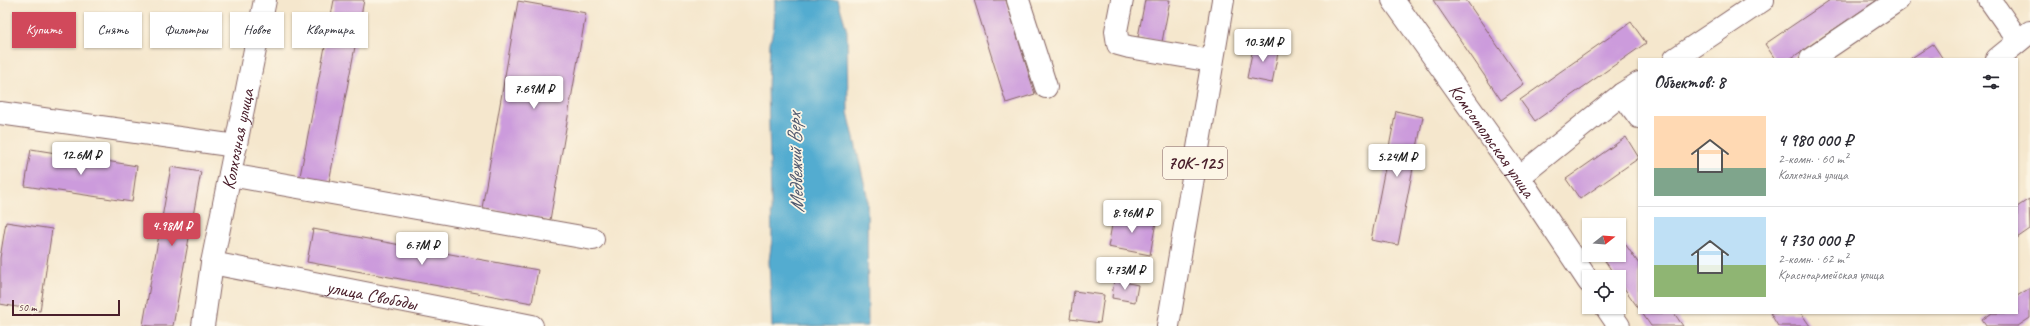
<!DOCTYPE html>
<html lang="ru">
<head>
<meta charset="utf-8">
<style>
	:root { --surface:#fff; --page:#f7f7f7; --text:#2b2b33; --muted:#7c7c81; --line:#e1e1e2; --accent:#d1495b }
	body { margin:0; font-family:Caveat,sans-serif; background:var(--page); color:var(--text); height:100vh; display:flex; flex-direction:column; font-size:15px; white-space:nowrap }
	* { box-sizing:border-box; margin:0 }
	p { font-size:13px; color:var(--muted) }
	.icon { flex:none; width:22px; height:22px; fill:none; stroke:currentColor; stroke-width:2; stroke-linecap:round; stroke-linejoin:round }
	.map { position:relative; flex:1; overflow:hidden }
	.side { position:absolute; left:1638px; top:58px; width:380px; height:256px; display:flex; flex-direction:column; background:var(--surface); border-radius:0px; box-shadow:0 1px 3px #0004 }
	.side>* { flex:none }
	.hud { position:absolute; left:12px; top:12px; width:380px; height:36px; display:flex; gap:8px }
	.needle { width:26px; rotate:73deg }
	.tools { position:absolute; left:1582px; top:218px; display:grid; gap:8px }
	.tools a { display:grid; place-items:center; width:44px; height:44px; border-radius:0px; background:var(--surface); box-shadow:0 1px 3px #0004; font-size:20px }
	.scale { position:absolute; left:12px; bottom:10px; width:108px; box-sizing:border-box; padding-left:4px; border:2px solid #4a1f2b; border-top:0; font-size:11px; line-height:14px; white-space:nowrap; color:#4a1f2b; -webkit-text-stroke:3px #fcf5e5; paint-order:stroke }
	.price { position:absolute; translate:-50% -34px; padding:0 9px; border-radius:4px; background:#fff; color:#222; font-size:13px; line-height:26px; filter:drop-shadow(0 1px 2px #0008) }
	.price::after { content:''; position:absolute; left:50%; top:24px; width:12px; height:9px; margin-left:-6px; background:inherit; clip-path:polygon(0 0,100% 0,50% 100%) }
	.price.active { background:var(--accent); color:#fff }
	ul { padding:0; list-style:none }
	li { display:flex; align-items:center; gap:12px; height:100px; padding:0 16px }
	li+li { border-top:1px solid var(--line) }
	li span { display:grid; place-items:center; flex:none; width:112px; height:80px; border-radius:0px; color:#555 }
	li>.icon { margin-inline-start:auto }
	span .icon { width:48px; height:48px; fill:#fffc; stroke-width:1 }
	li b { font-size:17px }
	h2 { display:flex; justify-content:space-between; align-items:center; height:48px; padding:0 16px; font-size:17px }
	.chip { padding:0 14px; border-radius:0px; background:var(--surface); box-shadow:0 1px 3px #0004; font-size:14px; line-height:36px }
	.chip.active { background:var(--accent); color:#fff }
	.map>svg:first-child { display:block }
</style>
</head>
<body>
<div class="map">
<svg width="2030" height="326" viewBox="0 0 2030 326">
	<rect width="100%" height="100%" fill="#fcf5e5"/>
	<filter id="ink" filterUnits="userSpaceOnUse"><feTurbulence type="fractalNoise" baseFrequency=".025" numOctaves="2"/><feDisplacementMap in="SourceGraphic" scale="8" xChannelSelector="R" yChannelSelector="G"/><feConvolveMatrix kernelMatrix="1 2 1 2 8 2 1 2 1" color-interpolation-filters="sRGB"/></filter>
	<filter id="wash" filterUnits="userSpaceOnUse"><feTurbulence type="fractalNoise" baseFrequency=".012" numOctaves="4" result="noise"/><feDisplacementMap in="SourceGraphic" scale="16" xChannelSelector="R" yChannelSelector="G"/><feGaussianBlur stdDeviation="0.9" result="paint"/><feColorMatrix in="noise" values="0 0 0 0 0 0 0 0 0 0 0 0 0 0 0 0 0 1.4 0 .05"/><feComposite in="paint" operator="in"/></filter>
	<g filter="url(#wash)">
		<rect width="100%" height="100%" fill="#f5e7cd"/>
		<polygon fill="#53acd0" stroke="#4e667e" points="775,0 838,0 847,31 848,112 867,195 868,326 772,326 769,261 772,239 768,88 770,43 774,26"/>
		<g id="blocks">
			<g fill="#cc9bdc">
				<polygon points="334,0 364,0 329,182 300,176"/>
				<polygon points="974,0 1006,0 1035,94 1006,103"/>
				<polygon points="1145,0 1170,0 1162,42 1138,37"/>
				<polygon points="1433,0 1466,0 1524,84 1501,100"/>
				<polygon points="1830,0 1877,0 1790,59 1775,59 1765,44"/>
				<polygon points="518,1 586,13 550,220 482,208"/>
				<polygon points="1631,22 1646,43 1535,121 1520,100"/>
				<polygon points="1254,43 1279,48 1272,83 1247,78"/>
				<polygon points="1933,44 1943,59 1910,59"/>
				<polygon points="1396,111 1423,117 1398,245 1371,240"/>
				<polygon points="1626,137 1639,158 1580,199 1566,179"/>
				<polygon points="31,149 137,166 132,202 25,186"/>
				<polygon points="171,167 201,172 173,326 151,326 143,325"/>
				<polygon points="2029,199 2030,229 2017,238 2017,207"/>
				<polygon points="1114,214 1156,222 1150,255 1108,247"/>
				<polygon points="6,222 52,229 40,311 0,304 0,258"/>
				<polygon points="313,229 538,270 532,303 307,262"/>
				<polygon points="1619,235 1639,264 1639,309 1619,281 1619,277 1616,277 1601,255 1619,255"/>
				<polygon points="1114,280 1138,285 1135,302 1112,298"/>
				<polygon points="2030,288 2030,318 2018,326 1986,326 1982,320 1992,313 2017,313 2017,296"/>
				<polygon points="1074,291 1104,295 1100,323 1070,319"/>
				<polygon points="1642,313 1674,313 1683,326 1651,326"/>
				<polygon points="1770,313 1801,313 1810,326 1778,326"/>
			</g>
		</g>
	</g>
	<g filter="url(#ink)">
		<use href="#blocks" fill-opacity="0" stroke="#866564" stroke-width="1"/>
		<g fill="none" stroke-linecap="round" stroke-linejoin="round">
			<defs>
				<g id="minor">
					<polyline points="1018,0 1046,87"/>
					<polyline points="1122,0 1116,31 1118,44 1129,47 1212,61"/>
					<path id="s1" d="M1393 0 1519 177 1589 282"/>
					<polyline points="1990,0 2018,40"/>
					<polyline points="1675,59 1763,0"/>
					<polyline points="1811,59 1898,0"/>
					<polyline points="1997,59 2030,32"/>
					<polyline points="1622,94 1639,117"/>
					<polyline points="0,113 236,146"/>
					<polyline points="230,175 593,239"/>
					<polyline points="1519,177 1622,94 1639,83"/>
					<path id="s2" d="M212 263 532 326"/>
					<polyline points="1606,307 1619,326"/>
					<path id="s3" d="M203 326 212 263 265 0"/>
				</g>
				<polyline id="major" points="1168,326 1223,0"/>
			</defs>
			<use href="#minor" stroke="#866564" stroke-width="24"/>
			<use href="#major" stroke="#866564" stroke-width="24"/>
			<use href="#minor" stroke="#fff" stroke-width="22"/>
			<use href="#major" stroke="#fff" stroke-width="22"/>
		</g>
	</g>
	<g text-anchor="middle" stroke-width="3.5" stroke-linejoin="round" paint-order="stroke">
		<rect fill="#fcf5e5" stroke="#7f5f63" stroke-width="1" x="1163" y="147" width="64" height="32" rx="3"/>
		<g font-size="18" font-weight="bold" fill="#4a1f2b">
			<text x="1195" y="169">70К-125</text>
		</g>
		<g font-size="19" fill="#4a1f2b" stroke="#fcf5e5">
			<text dy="7" stroke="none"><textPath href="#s3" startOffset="190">Колхозная улица</textPath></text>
			<text dy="7" stroke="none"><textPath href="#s1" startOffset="172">Комсомольская улица</textPath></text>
			<text dy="7" stroke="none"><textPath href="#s2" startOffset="163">улица Свободы</textPath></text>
		</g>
		<g font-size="20" font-style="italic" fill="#4e576d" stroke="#fcf5e5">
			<text transform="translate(795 163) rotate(-92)" y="7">Медвежий Верх</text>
		</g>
	</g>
</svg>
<div class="tools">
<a><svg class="needle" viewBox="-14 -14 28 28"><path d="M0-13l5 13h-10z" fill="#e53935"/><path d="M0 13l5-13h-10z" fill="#7c7c81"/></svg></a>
<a><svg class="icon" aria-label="locate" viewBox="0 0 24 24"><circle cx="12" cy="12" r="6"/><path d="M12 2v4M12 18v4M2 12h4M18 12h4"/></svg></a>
</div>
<div class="scale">50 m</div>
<b class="price" style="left:1263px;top:63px">10.3M ₽</b>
<b class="price" style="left:534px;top:110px">7.69M ₽</b>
<b class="price" style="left:81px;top:176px">12.6M ₽</b>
<b class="price" style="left:1397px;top:178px">5.24M ₽</b>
<b class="price" style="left:1132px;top:234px">8.96M ₽</b>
<b class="price active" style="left:172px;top:247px">4.98M ₽</b>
<b class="price" style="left:422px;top:266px">6.7M ₽</b>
<b class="price" style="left:1125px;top:291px">4.73M ₽</b>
<div class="hud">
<a class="chip active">Купить</a>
<a class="chip">Снять</a>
<a class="chip">Фильтры</a>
<a class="chip">Новое</a>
<a class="chip">Квартира</a>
</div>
<section class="side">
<h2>Объектов: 8<svg class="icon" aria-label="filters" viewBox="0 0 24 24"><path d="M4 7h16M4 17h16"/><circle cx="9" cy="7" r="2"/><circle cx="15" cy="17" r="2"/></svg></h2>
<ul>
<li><span style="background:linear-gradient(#ffd9b3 65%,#7fa58c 0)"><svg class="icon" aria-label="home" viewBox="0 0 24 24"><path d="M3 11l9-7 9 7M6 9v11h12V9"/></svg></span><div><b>4 980 000 ₽</b><p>2-комн. · 60 m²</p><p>Колхозная улица</p></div></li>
<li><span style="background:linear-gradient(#bfe0f5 60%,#8fb573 0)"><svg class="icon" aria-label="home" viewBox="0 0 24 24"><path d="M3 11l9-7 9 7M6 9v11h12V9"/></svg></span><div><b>4 730 000 ₽</b><p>2-комн. · 62 m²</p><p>Красноармейская улица</p></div></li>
</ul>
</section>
</div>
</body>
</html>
